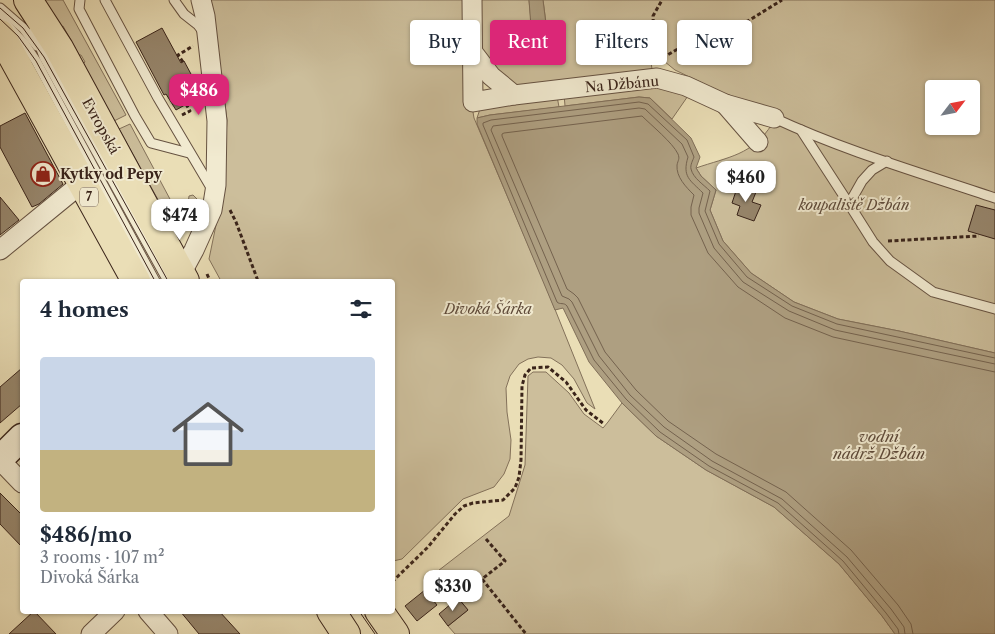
<!DOCTYPE html>
<html lang="en">
<head>
<meta charset="utf-8">
<style>
	:root { --surface:#fff; --page:#f6f6f7; --text:#1f2937; --muted:#747a83; --accent:#db2777 }
	body { margin:0; font-family:"Libre Caslon Text",serif; background:var(--page); color:var(--text); height:100vh; display:flex; flex-direction:column; font-size:19px; white-space:nowrap }
	* { box-sizing:border-box; margin:0 }
	p { font-size:16px; color:var(--muted) }
	.icon { flex:none; width:28px; height:28px; fill:none; stroke:currentColor; stroke-width:2; stroke-linecap:round; stroke-linejoin:round }
	.map { position:relative; flex:1; overflow:hidden }
	.side { position:absolute; left:20px; top:279px; width:375px; height:335px; display:flex; flex-direction:column; background:var(--surface); border-radius:5px; box-shadow:0 1px 4px #0004 }
	.side>* { flex:none }
	.hud { position:absolute; left:410px; top:20px; width:475px; height:45px; display:flex; gap:10px }
	.needle { width:32px; rotate:58deg }
	.controls { position:absolute; left:925px; top:80px; display:grid; gap:10px }
	.controls a { display:grid; place-items:center; width:55px; height:55px; border-radius:5px; background:var(--surface); box-shadow:0 1px 4px #0004; font-size:25px }
	.price { position:absolute; translate:-50% -42px; padding:0 11px; border-radius:10px; background:#fff; color:#222; font-size:16px; line-height:32px; filter:drop-shadow(0 1px 2px #0008) }
	.price::after { content:''; position:absolute; left:50%; top:30px; width:15px; height:11px; margin-left:-8px; background:inherit; clip-path:polygon(0 0,100% 0,50% 100%) }
	.price.active { background:var(--accent); color:#fff }
	ul { padding:0; list-style:none }
	li { display:grid; align-content:center; gap:10px; height:265px; padding:0 20px }
	li span { display:grid; place-items:center; height:155px; border-radius:5px; color:#555 }
	li>.icon { margin-inline-start:auto }
	span .icon { width:90px; height:90px; fill:#fffc; stroke-width:1 }
	li b { font-size:21px }
	h2 { display:flex; justify-content:space-between; align-items:center; height:60px; padding:0 20px; font-size:21px }
	.tag { padding:0 18px; border-radius:5px; background:var(--surface); box-shadow:0 1px 4px #0004; font-size:18px; line-height:45px }
	.tag.active { background:var(--accent); color:#fff }
	.map>svg:first-child { display:block }
</style>
</head>
<body>
<div class="map">
<svg width="995" height="634" viewBox="0 0 995 634">
	<rect width="100%" height="100%" fill="#eadeb6"/>
	<filter id="stains"><feTurbulence type="fractalNoise" baseFrequency=".004" numOctaves="4"/><feColorMatrix values="0 0 0 0 .2 0 0 0 0 .09 0 0 0 0 .02 0 0 0 .5 -.17"/></filter>
	<radialGradient id="worn" r=".72"><stop offset=".6" stop-color="#630" stop-opacity="0"/><stop offset="1" stop-color="#630" stop-opacity=".3"/></radialGradient>
	<g fill="#ccbe9b" stroke="#83715a" fill-rule="evenodd">
		<polygon points="41,0 63,0 126,115 114,121 83,64 85,62 81,55 79,55 63,26 58,29"/>
		<polygon points="210,0 463,0 472,106 474,118 546,287 595,409 587,403 574,379 562,365 551,358 538,357 528,359 519,364 510,376 506,388 507,412 511,440 510,459 504,474 494,487 463,499 402,559 393,561 392,281 221,281 209,259 222,196 227,120 214,20"/>
		<path d="M475 0H529L532 32H538L539 34 543 24 546 23 543 0H995V353L899 331 838 319 794 302 751 273 723 241 710 210 716 190 701 176 696 168C728 157 753 155 772 124L746 104 675 70 649 49 652 69 646 73 534 89 513 85 482 58ZM934 89H971V126H934Z"/>
		<polygon points="652,83 690,93 672,119 650,98 639,97 565,106 564,94"/>
		<polygon points="557,96 559,107 490,115 477,118 481,106"/>
		<path d="M130 124 171 201 177 200 181 208 188 204 189 196 193 195 198 200C197 215 195 222 182 230L176 229 172 225 119 129Z"/>
		<polygon points="533,372 546,372 569,393 584,414 603,428 608,422 622,403 656,436 706,470 774,507 839,564 882,616 895,634 455,634 448,626 468,610 459,599 455,601 434,574 509,516 525,465 528,376"/>
	</g>
	<g fill="#ae9f81" stroke="#806e58">
		<polygon points="529,0 543,0 546,24 543,24 545,32 543,38 538,32 537,26 531,27"/>
		<polygon points="639,97 650,98 691,138 700,157 696,168 701,176 716,190 710,210 723,241 751,273 794,302 838,319 899,331 995,353 995,634 895,634 882,616 839,564 774,507 706,470 656,436 622,403 589,362 563,308 555,310 477,124 477,118 490,115"/>
	</g>
	<g fill="none" stroke-linecap="round" stroke-linejoin="round">
		<g stroke="#74624e" stroke-width="1">
			<path d="M899 634 898 629 886 613 843 561 778 503 709 466 660 432 626 399 594 360 567 306C564 302 560 305 557 302L483 125V123L491 120 639 102 648 104 687 140 694 157C693 160 690 165 691 169 693 178 704 185 710 191L705 211 719 244 747 277 792 306 837 324 995 358"/>
			<path d="M905 634 904 627 891 609 847 557 782 499 712 461 664 427 630 395 599 356 572 302 569 299 562 296 491 130 493 126 639 108 645 109 682 144 688 157C682 177 690 180 703 193L699 208V213L714 248 743 282 789 311 835 330 995 364"/>
			<path d="M913 634 911 624 898 605 851 550 786 492 716 454 668 421 636 390 605 352 578 298 574 294 567 289 502 136V134L504 133 642 116C651 125 673 143 678 154 680 159 678 160 677 165 676 177 686 187 694 195L691 207V215L708 253 738 287 785 318 833 337 995 372"/>
		</g>
	</g>
	<g fill="#96856b" stroke="#3a241a">
		<polygon points="162,28 181,63 184,61 199,89 199,97 176,110 166,94 164,95 136,42"/>
		<polygon points="25,113 63,184 39,204 32,207 0,147 0,126"/>
		<polygon points="738,185 756,192 752,202 761,205 754,221 737,215 740,206 732,203"/>
		<polygon points="0,197 19,220 0,235"/>
		<polygon points="976,205 995,210 995,239 968,231"/>
		<polygon points="22,368 22,404 0,423 0,387"/>
		<polygon points="0,493 22,515 22,547 0,524"/>
		<polygon points="425,590 437,605 417,621 405,606"/>
		<polygon points="458,598 468,610 448,626 439,614"/>
		<polygon points="34,611 56,634 9,634"/>
		<polygon points="180,611 219,611 240,634 199,634"/>
	</g>
	<g fill="none" stroke-linecap="round" stroke-linejoin="round">
		<defs>
			<g id="lane">
				<polyline points="80,0 79,9 135,116 151,143 189,153"/>
				<polyline points="105,0 158,98 213,191"/>
				<polyline points="174,0 184,14 198,25 204,33"/>
				<polyline points="0,8 23,28 37,46"/>
				<polyline points="0,18 24,43 36,61 155,281"/>
				<polyline points="34,30 44,57 168,281"/>
				<path d="M774 118C845 151 921 173 995 198"/>
				<polyline points="801,130 849,204 873,242 890,261 933,292 995,309"/>
				<polyline points="849,204 862,181 872,170 887,161"/>
			</g>
			<g id="street">
				<polyline points="472,0 473,102 514,95 657,78 686,86 725,104 774,118"/>
				<polyline points="472,51 491,76 514,95"/>
				<polyline points="725,104 758,142"/>
				<polyline points="0,250 82,183"/>
				<polyline points="181,274 194,250 212,210 216,185 217,121 205,16 201,0"/>
				<polyline points="0,460 22,483"/>
				<polyline points="148,611 168,634"/>
				<polyline points="91,634 115,611"/>
			</g>
			<polyline id="secondary" points="0,459 22,437"/>
			<g id="primary">
				<polyline points="28,0 59,48 185,281"/>
				<polyline points="0,34 136,281"/>
				<polyline points="331,611 346,634"/>
				<polyline points="379,611 395,634"/>
			</g>
		</defs>
		<use href="#lane" stroke="#665241" stroke-width="11"/>
		<use href="#street" stroke="#665241" stroke-width="21"/>
		<use href="#secondary" stroke="#3a241a" stroke-width="29"/>
		<use href="#primary" stroke="#3a241a" stroke-width="30"/>
		<g stroke="#3a241a" stroke-width="3" stroke-dasharray="4 2.5" stroke-linecap="butt">
			<polyline points="657,61 683,46 748,21 782,0"/>
			<polyline points="183,62 178,55 193,46"/>
			<polyline points="655,62 653,16 662,0"/>
			<polyline points="501,64 511,53 522,50 517,29 527,28"/>
			<polyline points="182,115 190,111 186,104"/>
			<polyline points="230,210 236,222 258,281"/>
			<polyline points="888,241 979,236"/>
			<polyline points="207,274 210,281"/>
			<polyline points="486,539 505,561 482,579 526,634"/>
			<polyline points="392,582 428,547 455,514 464,506 473,503 503,500 515,488 519,477 521,460 522,386 525,375 531,368 548,367 566,382 586,410 604,424"/>
			<polyline points="459,597 482,579"/>
		</g>
		<use href="#lane" stroke="#f1ead0" stroke-width="9"/>
		<use href="#street" stroke="#f1ead0" stroke-width="19"/>
		<use href="#secondary" stroke="#f1ead0" stroke-width="26"/>
		<use href="#primary" stroke="#eadeb6" stroke-width="28"/>
		<g stroke="#3a241a" stroke-width="1">
			<polyline points="0,8 23,28 44,57 168,281"/>
			<polyline points="0,19 18,36 36,61 155,281"/>
			<polyline points="359,611 375,634"/>
		</g>
	</g>
	<defs>
		<symbol id="shop-ring" viewBox="-11 -11 22 22"><circle r="9.5" fill="#f1ead0" stroke="#8f2418" stroke-width="1.5"/><path d="M-5-2.5h2.3a2.7 3.5 0 0 1 5.4 0H5L5.5 6h-11ZM-1.5-2.5h3a1.5 2.3 0 0 0-3 0Z" fill="#8f2418"/></symbol>
	</defs>
	<g fill-rule="evenodd">
		<use href="#shop-ring" x="29" y="160" width="28" height="28"/>
	</g>
	<g text-anchor="middle" stroke-width="4" stroke-linejoin="round" paint-order="stroke">
		<rect fill="#f1ead0" stroke="#715f51" stroke-width="1" x="80" y="187.5" width="18" height="19" rx="4"/>
		<g font-size="12" font-weight="bold" fill="#3a241a">
			<text x="89" y="201">7</text>
		</g>
		<g font-size="14" fill="#3a241a" stroke="#f1ead0">
			<text transform="translate(622 84) rotate(-5)" y="5">Na Džbánu</text>
			<text transform="translate(101 126) rotate(61)" y="5">Evropská</text>
		</g>
		<g font-size="14" font-weight="bold" fill="#3a241a" stroke="#f1ead0" text-anchor="start">
			<text x="60" y="179">Kytky od Pepy</text>
		</g>
		<g font-size="14" font-style="italic" fill="#5e4a3a" stroke="#f1ead0">
			<text x="854" y="210">koupaliště Džbán</text>
			<text x="488" y="314">Divoká Šárka</text>
		</g>
		<g font-size="15" font-style="italic" fill="#5d4939" stroke="#f1ead0">
			<text x="879" y="442">vodní<tspan x="879" dy="17">nádrž Džbán</tspan></text>
		</g>
	</g>
	<rect width="100%" height="100%" filter="url(#stains)"/>
	<rect width="100%" height="100%" fill="url(#worn)"/>
</svg>
<div class="controls">
<a><svg class="needle" viewBox="-14 -14 28 28"><path d="M0-13l5 13h-10z" fill="#e53935"/><path d="M0 13l5-13h-10z" fill="#747a83"/></svg></a>
</div>
<b class="price active" style="left:199px;top:116px">$486</b>
<b class="price" style="left:746px;top:203px">$460</b>
<b class="price" style="left:180px;top:241px">$474</b>
<b class="price" style="left:453px;top:612px">$330</b>
<div class="hud">
<a class="tag">Buy</a>
<a class="tag active">Rent</a>
<a class="tag">Filters</a>
<a class="tag">New</a>
</div>
<section class="side">
<h2>4 homes<svg class="icon" aria-label="filters" viewBox="0 0 24 24"><path d="M4 7h16M4 17h16"/><circle cx="9" cy="7" r="2"/><circle cx="15" cy="17" r="2"/></svg></h2>
<ul>
<li><span style="background:linear-gradient(#c9d6e8 60%,#c2b280 0)"><svg class="icon" aria-label="home" viewBox="0 0 24 24"><path d="M3 11l9-7 9 7M6 9v11h12V9"/></svg></span><div><b>$486/mo</b><p>3 rooms · 107 m²</p><p>Divoká Šárka</p></div></li>
</ul>
</section>
</div>
</body>
</html>
